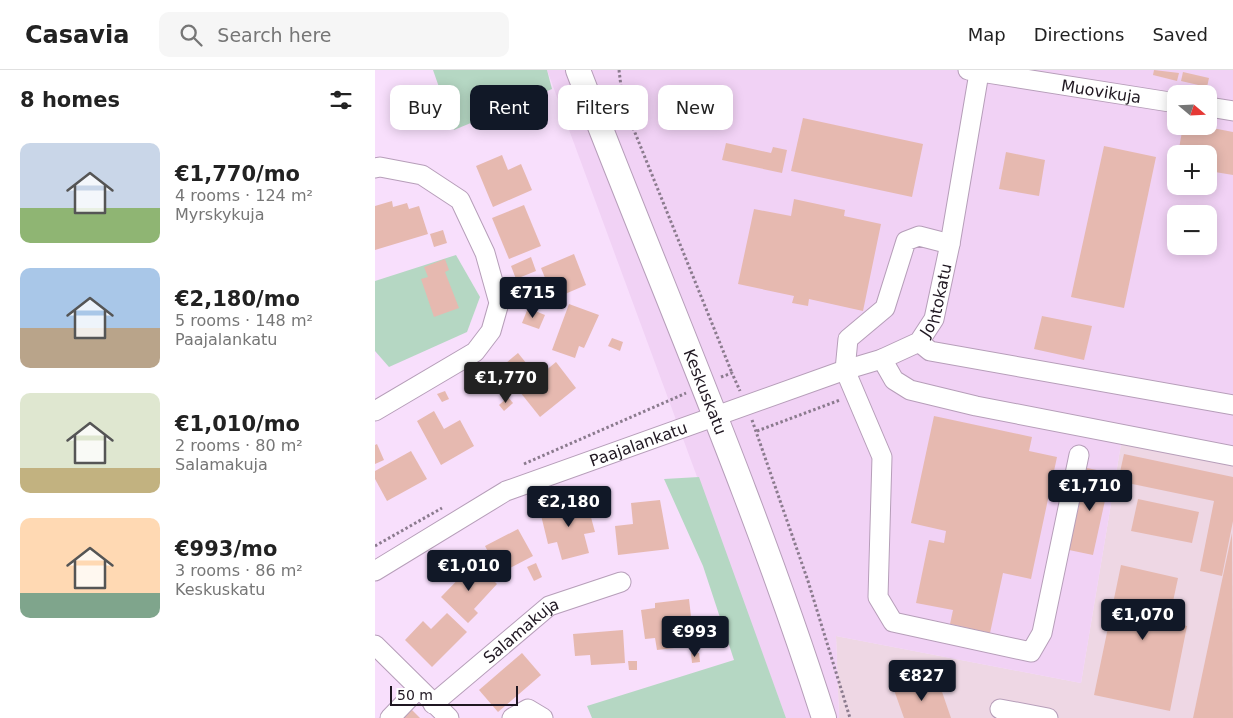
<!DOCTYPE html>
<html lang="en">
<head>
<meta charset="utf-8">
<style>
	:root { --surface:#fff; --page:#f6f6f6; --text:#222; --muted:#767676; --line:#e0e0e0; --accent:#111827 }
	body { margin:0; font-family:"DejaVu Sans",sans-serif; background:var(--page); color:var(--text); height:100vh; display:flex; flex-direction:column; font-size:19px; white-space:nowrap }
	* { box-sizing:border-box; margin:0 }
	p { font-size:16px; color:var(--muted) }
	.icon { flex:none; width:28px; height:28px; fill:none; stroke:currentColor; stroke-width:2; stroke-linecap:round; stroke-linejoin:round }
	.map { position:relative; flex:1; overflow:hidden }
	.drawer { display:flex; flex-direction:column; background:var(--surface); width:375px }
	.drawer>* { flex:none }
	.hud { position:absolute; left:15px; top:15px; width:475px; height:45px; display:flex; gap:10px }
	.needle { width:32px; rotate:109deg }
	.buttons { position:absolute; left:792px; top:15px; display:grid; gap:10px }
	.buttons a { display:grid; place-items:center; width:50px; height:50px; border-radius:10px; background:var(--surface); box-shadow:0 2px 12px #0003; font-size:25px }
	.scale { position:absolute; left:15px; bottom:12px; width:128px; box-sizing:border-box; padding-left:5px; border:2px solid #1f1721; border-top:0; font-size:14px; line-height:18px; white-space:nowrap; color:#1f1721; -webkit-text-stroke:4px #fff; paint-order:stroke }
	.price { position:absolute; translate:-50% -42px; padding:0 11px; border-radius:5px; background:var(--accent); color:#fff; font-size:16px; line-height:32px; filter:drop-shadow(0 1px 2px #0008) }
	.price::after { content:''; position:absolute; left:50%; top:30px; width:15px; height:11px; margin-left:-8px; background:inherit; clip-path:polygon(0 0,100% 0,50% 100%) }
	.price.selected { background:#222; color:#fff }
	ul { padding:0; list-style:none }
	li { display:flex; align-items:center; gap:15px; height:125px; padding:0 20px }
	li span { display:grid; place-items:center; flex:none; width:140px; height:100px; border-radius:10px; color:#555 }
	li>.icon { margin-inline-start:auto }
	span .icon { width:60px; height:60px; fill:#fffc; stroke-width:1 }
	li b { font-size:21px }
	h2 { display:flex; justify-content:space-between; align-items:center; height:60px; padding:0 20px; font-size:21px }
	.chip { padding:0 18px; border-radius:10px; background:var(--surface); box-shadow:0 2px 12px #0003; font-size:18px; line-height:45px }
	.chip.selected { background:var(--accent); color:#fff }
	header { display:flex; align-items:center; gap:30px; box-sizing:border-box; height:70px; padding:0 25px; background:var(--surface); border-bottom:1px solid var(--line) }
	header strong { font-size:24px }
	nav { display:flex; gap:28px; margin-inline-start:auto; font-size:18px }
	.search { width:350px; height:45px; background:var(--page); display:flex; align-items:center; gap:12px; box-sizing:border-box; padding:0 18px; border-radius:10px; color:var(--muted); font-size:19px }
	main { display:flex; flex:1; min-height:0 }
	.map>svg:first-child { display:block }
</style>
</head>
<body>
<header>
<strong>Casavia</strong>
<div class="search"><svg class="icon" aria-label="search" viewBox="0 0 24 24"><circle cx="10" cy="10" r="6"/><path d="M15 15l6 6"/></svg>Search here</div>
<nav><a>Map</a><a>Directions</a><a>Saved</a></nav>
</header>
<main>
<section class="drawer">
<h2>8 homes<svg class="icon" aria-label="filters" viewBox="0 0 24 24"><path d="M4 7h16M4 17h16"/><circle cx="9" cy="7" r="2"/><circle cx="15" cy="17" r="2"/></svg></h2>
<ul>
<li><span style="background:linear-gradient(#c9d6e8 65%,#8fb573 0)"><svg class="icon" aria-label="home" viewBox="0 0 24 24"><path d="M3 11l9-7 9 7M6 9v11h12V9"/></svg></span><div><b>€1,770/mo</b><p>4 rooms · 124 m²</p><p>Myrskykuja</p></div></li>
<li><span style="background:linear-gradient(#a9c7e8 60%,#b9a48a 0)"><svg class="icon" aria-label="home" viewBox="0 0 24 24"><path d="M3 11l9-7 9 7M6 9v11h12V9"/></svg></span><div><b>€2,180/mo</b><p>5 rooms · 148 m²</p><p>Paajalankatu</p></div></li>
<li><span style="background:linear-gradient(#dfe7d0 75%,#c2b280 0)"><svg class="icon" aria-label="home" viewBox="0 0 24 24"><path d="M3 11l9-7 9 7M6 9v11h12V9"/></svg></span><div><b>€1,010/mo</b><p>2 rooms · 80 m²</p><p>Salamakuja</p></div></li>
<li><span style="background:linear-gradient(#ffd9b3 75%,#7fa58c 0)"><svg class="icon" aria-label="home" viewBox="0 0 24 24"><path d="M3 11l9-7 9 7M6 9v11h12V9"/></svg></span><div><b>€993/mo</b><p>3 rooms · 86 m²</p><p>Keskuskatu</p></div></li>
</ul>
</section>
<div class="map">
<svg width="858" height="648" viewBox="0 0 858 648">
	<rect width="100%" height="100%" fill="#f8dffc"/>
	<polygon fill="#eed7e4" points="746,374 858,396 858,648 464,648 461,566 706,613"/>
	<path fill="#f1d2f5" fill-rule="evenodd" d="M172 0H858V396L746 374 706 613 461 566 464 648H411ZM801 24H834V56H801ZM801 84H834V116H801ZM801 144H834V176H801Z"/>
	<g fill="#b5d7c3">
		<polygon points="58,0 172,0 177,19 79,60"/>
		<polygon points="81,185 105,227 92,262 14,297 0,281 0,211"/>
		<polygon points="324,407 411,648 217,648 212,636 359,590 328,496 289,409"/>
	</g>
	<g fill="#e6b9b0">
		<polygon points="779,0 804,3 802,11 778,5"/>
		<polygon points="808,2 834,8 832,17 806,11"/>
		<polygon points="428,48 548,74 537,127 416,101"/>
		<polygon points="808,56 827,56 858,62 858,105 834,101 834,84 803,84"/>
		<polygon points="351,73 396,83 398,77 412,80 407,103 347,90"/>
		<polygon points="729,76 781,87 749,238 696,227"/>
		<polygon points="631,82 670,90 664,126 624,119"/>
		<polygon points="127,85 133,100 146,94 157,120 118,137 101,96"/>
		<polygon points="419,129 470,140 469,146 506,154 488,241 434,229 433,236 417,233 419,226 363,214 379,139 416,146"/>
		<polygon points="17,131 18,137 32,133 34,139 44,136 53,164 0,180 0,136"/>
		<polygon points="149,135 166,176 134,189 117,148"/>
		<polygon points="68,160 72,173 59,177 55,164"/>
		<polygon points="199,184 211,215 183,227 180,218 175,220 166,198"/>
		<polygon points="156,187 161,201 141,209 136,196"/>
		<polygon points="70,189 74,200 70,202 84,238 59,247 46,209 53,207 49,197"/>
		<polygon points="194,234 224,245 209,278 204,276 200,288 177,280"/>
		<polygon points="153,238 170,245 164,259 147,253"/>
		<polygon points="667,246 717,256 709,290 659,279"/>
		<polygon points="237,268 248,272 245,281 233,276"/>
		<polygon points="143,283 160,304 142,319 125,298"/>
		<polygon points="181,292 201,318 165,347 145,322"/>
		<polygon points="70,321 74,329 67,332 62,324"/>
		<polygon points="133,327 138,333 129,341 124,335"/>
		<polygon points="59,341 69,359 85,350 99,376 66,395 42,351"/>
		<polygon points="559,346 657,367 654,381 682,387 656,509 628,503 615,563 575,554 578,540 541,533 554,470 569,473 571,461 536,453"/>
		<polygon points="2,374 9,390 0,394 0,375"/>
		<polygon points="36,381 52,409 12,431 0,409 0,401"/>
		<polygon points="749,384 858,407 858,451 847,506 825,501 839,431 743,411"/>
		<polygon points="712,398 736,403 718,485 694,480"/>
		<polygon points="211,429 220,462 209,464 214,483 187,490 182,472 173,474 165,441"/>
		<polygon points="763,429 824,442 817,473 756,461"/>
		<polygon points="285,430 294,479 243,485 240,456 258,454 256,433"/>
		<polygon points="143,459 158,486 135,498 133,493 122,499 110,476"/>
		<polygon points="857,463 858,648 818,648"/>
		<polygon points="100,492 122,514 99,539 103,543 93,553 66,527"/>
		<polygon points="161,493 167,507 159,511 152,497"/>
		<polygon points="746,495 803,508 797,536 809,538 806,555 812,556 795,641 719,625"/>
		<polygon points="314,529 317,555 305,556 308,577 282,580 280,568 270,569 266,540 280,538 280,533"/>
		<polygon points="72,543 92,562 57,597 30,570 48,551 56,559"/>
		<polygon points="248,560 250,593 216,595 215,585 200,586 198,564"/>
		<polygon points="147,583 166,605 123,642 104,620"/>
		<polygon points="316,583 324,583 325,592 317,593"/>
		<polygon points="253,591 262,591 262,600 254,600"/>
		<polygon points="548,611 550,618 564,613 576,648 529,648 519,620"/>
		<polygon points="37,640 45,648 28,648"/>
	</g>
	<g fill="none" stroke-linecap="round" stroke-linejoin="round">
		<defs>
			<g id="minor">
				<path id="s1" d="M593 0 801 33"/>
				<polyline points="834,37 858,41"/>
				<polyline points="0,98 5,97 47,105 85,130 110,183 124,233 116,261 100,282 0,341"/>
				<polyline points="575,174 544,166 531,171 510,238 473,269 470,300 507,387 503,527 518,552 656,582 667,563 704,385"/>
				<polyline points="544,272 555,281 858,335"/>
				<polyline points="507,289 519,310 535,320 601,336 858,386"/>
				<path id="s2" d="M0 501 131 421 470 300 507 289 544 272 559 249 575 174 604 3"/>
				<polyline points="0,575 74,648"/>
				<path id="s3" d="M58 634 174 536 246 512"/>
				<polyline points="625,639 673,648"/>
				<polyline points="15,648 43,619"/>
				<polyline points="137,648 153,639 168,648"/>
			</g>
			<g id="major">
				<path id="s4" d="M203 0C286 216 379 428 449 648"/>
			</g>
		</defs>
		<use href="#minor" stroke="#b69eb9" stroke-width="21"/>
		<use href="#major" stroke="#b69eb9" stroke-width="26"/>
		<g stroke="#8b7b8e" stroke-width="3" stroke-dasharray="2.5 2.5" stroke-linecap="butt">
			<polyline points="244,0 248,33 357,303"/>
			<polyline points="346,307 357,303 365,321"/>
			<polyline points="377,350 433,511 475,648"/>
			<polyline points="382,361 465,330"/>
			<polyline points="149,394 311,323"/>
			<polyline points="0,476 67,438"/>
		</g>
		<use href="#minor" stroke="#fff" stroke-width="19"/>
		<use href="#major" stroke="#fff" stroke-width="24"/>
	</g>
	<g text-anchor="middle" stroke-width="4.5" stroke-linejoin="round" paint-order="stroke">
		<g font-size="16" fill="#1f1721" stroke="#fff">
			<text dy="6" stroke="none"><textPath href="#s1" startOffset="135">Muovikuja</textPath></text>
			<text dy="6" stroke="none"><textPath href="#s2" startOffset="639">Johtokatu</textPath></text>
			<text dy="6" stroke="none"><textPath href="#s4" startOffset="346">Keskuskatu</textPath></text>
			<text dy="6" stroke="none"><textPath href="#s2" startOffset="294">Paajalankatu</textPath></text>
			<text dy="6" stroke="none"><textPath href="#s3" startOffset="115">Salamakuja</textPath></text>
		</g>
	</g>
</svg>
<div class="buttons">
<a><svg class="needle" viewBox="-14 -14 28 28"><path d="M0-13l5 13h-10z" fill="#e53935"/><path d="M0 13l5-13h-10z" fill="#767676"/></svg></a>
<a>+</a>
<a>−</a>
</div>
<div class="scale">50 m</div>
<b class="price" style="left:158px;top:249px">€715</b>
<b class="price selected" style="left:131px;top:334px">€1,770</b>
<b class="price" style="left:715px;top:442px">€1,710</b>
<b class="price" style="left:194px;top:458px">€2,180</b>
<b class="price" style="left:94px;top:522px">€1,010</b>
<b class="price" style="left:768px;top:571px">€1,070</b>
<b class="price" style="left:320px;top:588px">€993</b>
<b class="price" style="left:547px;top:632px">€827</b>
<div class="hud">
<a class="chip">Buy</a>
<a class="chip selected">Rent</a>
<a class="chip">Filters</a>
<a class="chip">New</a>
</div>
</div>
</main>
</body>
</html>
